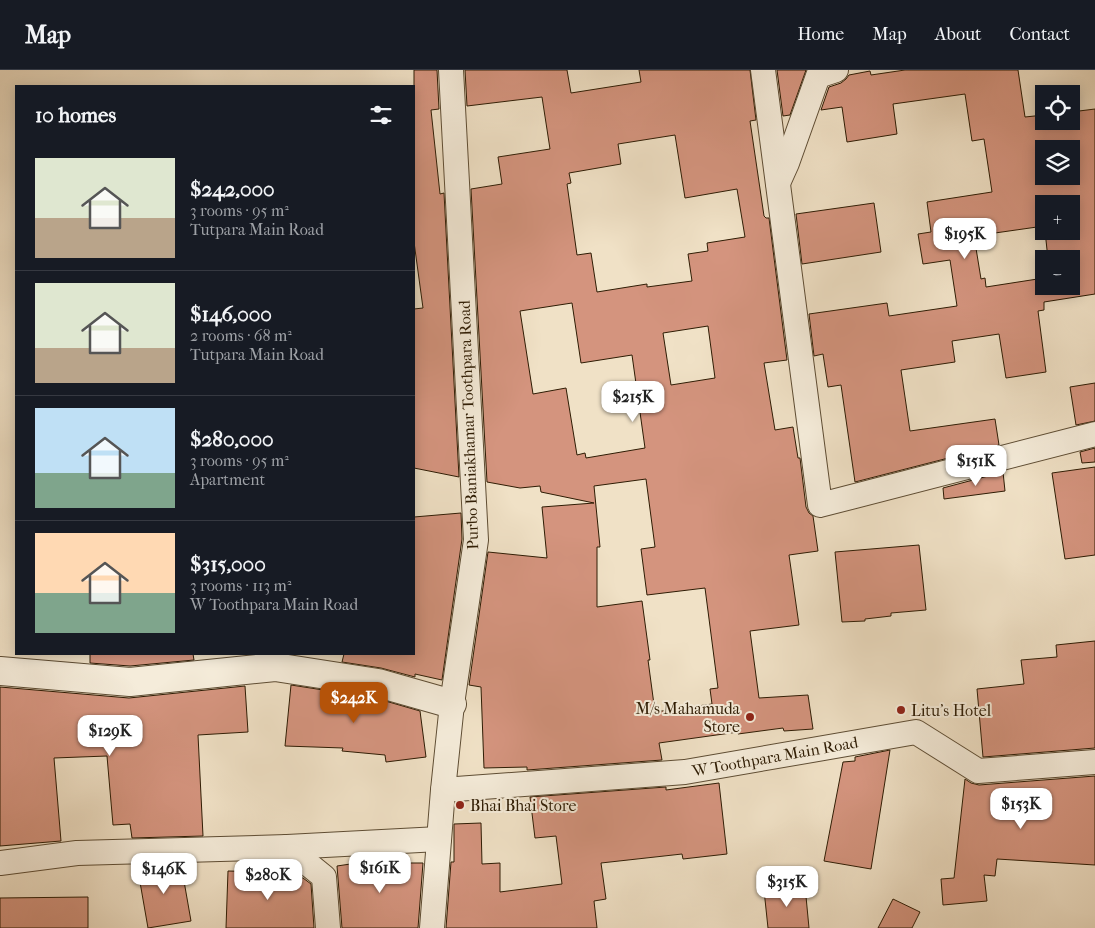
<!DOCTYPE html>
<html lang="en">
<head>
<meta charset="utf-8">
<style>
	:root { --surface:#171b24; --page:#20242c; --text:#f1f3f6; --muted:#9ea1a6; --line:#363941; --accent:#b45309 }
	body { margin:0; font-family:"IM FELL French Canon",serif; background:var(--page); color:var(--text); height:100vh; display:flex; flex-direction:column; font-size:19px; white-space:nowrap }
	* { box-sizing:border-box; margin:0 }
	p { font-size:16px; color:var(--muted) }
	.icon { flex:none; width:28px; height:28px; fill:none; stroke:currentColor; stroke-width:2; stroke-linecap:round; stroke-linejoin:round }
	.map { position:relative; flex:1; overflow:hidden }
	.panel { position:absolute; left:15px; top:15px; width:400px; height:570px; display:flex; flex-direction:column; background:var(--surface); border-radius:0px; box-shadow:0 2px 12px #0003 }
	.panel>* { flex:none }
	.tools { position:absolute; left:1035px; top:15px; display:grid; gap:10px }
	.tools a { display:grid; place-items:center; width:45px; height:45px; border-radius:0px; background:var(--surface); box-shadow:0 2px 12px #0003; font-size:25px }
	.price { position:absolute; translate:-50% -42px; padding:0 11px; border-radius:10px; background:#fff; color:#222; font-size:16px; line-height:32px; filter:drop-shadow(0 1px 2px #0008) }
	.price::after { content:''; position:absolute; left:50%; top:30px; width:15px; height:11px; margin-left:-8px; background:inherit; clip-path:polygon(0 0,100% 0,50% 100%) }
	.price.selected { background:var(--accent); color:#fff }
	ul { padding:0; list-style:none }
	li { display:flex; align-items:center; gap:15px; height:125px; padding:0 20px }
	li+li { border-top:1px solid var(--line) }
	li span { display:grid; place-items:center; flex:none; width:140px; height:100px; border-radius:0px; color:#555 }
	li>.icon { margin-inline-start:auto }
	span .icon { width:60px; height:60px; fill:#fffc; stroke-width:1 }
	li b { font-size:21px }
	h2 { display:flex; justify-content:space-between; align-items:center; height:60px; padding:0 20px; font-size:21px }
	header { display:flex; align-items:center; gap:30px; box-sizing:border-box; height:70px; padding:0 25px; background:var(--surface); border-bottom:1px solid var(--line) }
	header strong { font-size:24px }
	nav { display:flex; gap:28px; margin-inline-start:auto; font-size:18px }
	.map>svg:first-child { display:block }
</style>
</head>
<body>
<header>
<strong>Map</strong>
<nav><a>Home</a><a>Map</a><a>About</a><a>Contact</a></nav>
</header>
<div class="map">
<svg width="1095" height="858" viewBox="0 0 1095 858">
	<rect width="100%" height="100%" fill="#f0e1c6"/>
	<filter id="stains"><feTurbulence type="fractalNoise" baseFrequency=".004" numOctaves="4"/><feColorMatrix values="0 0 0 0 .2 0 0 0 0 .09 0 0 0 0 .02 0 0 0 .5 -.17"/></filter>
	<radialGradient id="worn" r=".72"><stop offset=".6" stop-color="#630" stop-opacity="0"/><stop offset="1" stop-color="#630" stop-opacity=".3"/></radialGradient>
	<g fill="#d4947e" stroke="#2e1c04" fill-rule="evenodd">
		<polygon points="414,0 437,0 439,39 431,40 440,124 444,123 459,407 414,398 414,239 423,238 414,172"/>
		<path d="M465 0H567L571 23 641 12 639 0H750L756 50 750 51 764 146 766 148H769L787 290 764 293 775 360 793 357 798 388H800L806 437 809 443 813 446 818 481 789 485 799 555 750 561 759 628 808 625 813 659 784 661 783 658 738 664V662L659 673 662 690 527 700V697L484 698 481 617 469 615 488 482 547 488 542 437 594 433 541 422 540 416 520 418 487 412 471 119 502 114 498 87 550 79 542 27 467 36ZM675 65 685 128 737 119 745 167 707 173 708 181 688 184 692 211 647 217V214L597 222 591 183 577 185 567 114 571 113 569 103 621 94 618 74ZM572 233 581 293 632 285 645 378 586 388 585 383 577 385 566 318 533 324 520 241ZM708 256 715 308 671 315 663 263ZM646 409 655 477 641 479 647 525 705 518 718 618 710 619 712 634 655 642 648 590H650L642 531 597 537V477H600L594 416Z"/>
		<polygon points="777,0 806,0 790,45 783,46"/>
		<path d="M905 0H1018L1025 47 1044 45V51H1071V42L1095 39V224L1044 232V240L1038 241 1046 302 1006 308 999 264 952 271 955 292 901 300 910 361 995 349 999 375 855 412 841 315 828 317 823 284 814 286 809 244 887 233 889 246 957 236 950 190 923 194 918 164 931 162 927 132 992 122 984 69 972 71 965 24 893 34 897 64 847 72 842 37 821 40 829 17 841 13 846 9 849 5 870 1 871 5ZM1044 79H1071V106H1044ZM1044 134H1071V161H1045L1048 189H1071V216H1044V208L986 217 985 208 981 209 974 166 1044 156Z"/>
		<polygon points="874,133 881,182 802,194 796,144"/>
		<polygon points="1095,313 1095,351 1076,355 1070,317"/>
		<polygon points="1095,378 1095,392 1082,393 1080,382"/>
		<polygon points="1095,397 1095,485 1065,489 1052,403"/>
		<polygon points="1003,402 1005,421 944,429 943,418"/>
		<polygon points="461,443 462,469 442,610 415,604 415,607 381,598 342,592 344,584 414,584 414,447"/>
		<polygon points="919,475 926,540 891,543 891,546 865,549 865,551 842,552 835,482"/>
		<polygon points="1095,571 1095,678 983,687 977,619 1024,614 1021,590 1057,587 1056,575"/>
		<polygon points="90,584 193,584 194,590 130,596 90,593"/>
		<polygon points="291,615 375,628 420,641 426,687 386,692 385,685 342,681 343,678 285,676"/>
		<polygon points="245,616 248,662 198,665 203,766 132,768 130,754 113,755 107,686 54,688 61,771 0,776 0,617 129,628"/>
		<polygon points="890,680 871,799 824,791 843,692 855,691 855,687"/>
		<polygon points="1095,706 1095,795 997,789 995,806 984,805 987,831 943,835 941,809 954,808 965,709 971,713 979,715"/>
		<polygon points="719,713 727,784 683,789 682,784 601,793 606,829 594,831 597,858 446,858 451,792 454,792 454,754 481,753 482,794 500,793 500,822 562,814 556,766 535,768 530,727 666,717 666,720"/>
		<polygon points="404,786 405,793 423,793 418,858 342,858 337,796"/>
		<polygon points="181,794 191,851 148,858 137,795"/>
		<polygon points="228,801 267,802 267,804 303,808 311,814 314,858 226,858"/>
		<polygon points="805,816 809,858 768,858 764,820"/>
		<polygon points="88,827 88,858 0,858 0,828"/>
		<polygon points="893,829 920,842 912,858 878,858"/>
	</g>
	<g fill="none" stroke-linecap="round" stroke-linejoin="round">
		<defs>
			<g id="minor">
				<polyline points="763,0 820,435 1095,364"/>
				<polyline points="778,113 787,93 818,6 836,0"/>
				<polyline points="443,720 685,702 916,662 978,701 1095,692"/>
				<polyline points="287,777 439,769"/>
				<polyline points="0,793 77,783 287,777 324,807 328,858"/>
				<polyline points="432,858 443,720 452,634 476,470 451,0"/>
			</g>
			<polyline id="tertiary" points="0,601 130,612 275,597 378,613 452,634"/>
		</defs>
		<use href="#minor" stroke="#5e4d34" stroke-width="26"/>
		<use href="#tertiary" stroke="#5e4d34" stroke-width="30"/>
		<use href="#minor" stroke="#f5ecda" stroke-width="24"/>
		<use href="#tertiary" stroke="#f5ecda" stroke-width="28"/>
	</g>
	<g fill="#8f2418" stroke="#f5ecda" stroke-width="2">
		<circle cx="901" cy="640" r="5"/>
		<circle cx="750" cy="647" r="5"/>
		<circle cx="460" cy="735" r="5"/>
	</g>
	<g text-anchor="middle" stroke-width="4" stroke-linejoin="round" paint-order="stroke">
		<g font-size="16" fill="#2e1c04" stroke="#f5ecda">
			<text transform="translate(468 355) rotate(-92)" y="6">Purbo Baniakhamar Toothpara Road</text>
			<text transform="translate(775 686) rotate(-10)" y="6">W Toothpara Main Road</text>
		</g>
		<g font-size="16" fill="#2e1c04" stroke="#f5ecda" text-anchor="start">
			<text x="740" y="644" text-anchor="end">M/s Mahamuda<tspan x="740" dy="18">Store</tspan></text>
			<text x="911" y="646">Litu's Hotel</text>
			<text x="470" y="741">Bhai Bhai Store</text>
		</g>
	</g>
	<rect width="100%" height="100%" filter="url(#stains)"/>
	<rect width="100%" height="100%" fill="url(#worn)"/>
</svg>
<div class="tools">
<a><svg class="icon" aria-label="locate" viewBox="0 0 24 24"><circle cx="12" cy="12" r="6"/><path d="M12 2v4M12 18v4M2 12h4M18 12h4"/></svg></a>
<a><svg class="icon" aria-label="layers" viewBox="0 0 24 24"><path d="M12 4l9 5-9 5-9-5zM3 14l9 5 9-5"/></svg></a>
<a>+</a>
<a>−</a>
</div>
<b class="price" style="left:965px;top:190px">$195K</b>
<b class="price" style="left:633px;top:353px">$215K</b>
<b class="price" style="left:976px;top:417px">$151K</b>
<b class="price selected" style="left:354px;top:654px">$242K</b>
<b class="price" style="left:110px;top:687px">$129K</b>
<b class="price" style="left:1021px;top:760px">$153K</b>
<b class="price" style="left:380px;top:824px">$161K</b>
<b class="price" style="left:164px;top:825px">$146K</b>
<b class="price" style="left:268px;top:831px">$280K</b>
<b class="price" style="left:787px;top:838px">$315K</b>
<section class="panel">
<h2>10 homes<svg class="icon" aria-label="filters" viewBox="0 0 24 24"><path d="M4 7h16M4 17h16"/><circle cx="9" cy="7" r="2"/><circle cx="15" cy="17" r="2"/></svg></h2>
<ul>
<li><span style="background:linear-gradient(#dfe7d0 60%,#b9a48a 0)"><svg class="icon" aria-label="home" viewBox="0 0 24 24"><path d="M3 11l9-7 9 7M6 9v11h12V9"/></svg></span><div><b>$242,000</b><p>3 rooms · 95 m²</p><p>Tutpara Main Road</p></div></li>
<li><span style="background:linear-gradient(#dfe7d0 65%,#b9a48a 0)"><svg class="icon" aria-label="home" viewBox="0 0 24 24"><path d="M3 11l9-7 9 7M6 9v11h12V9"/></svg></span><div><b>$146,000</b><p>2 rooms · 68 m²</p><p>Tutpara Main Road</p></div></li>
<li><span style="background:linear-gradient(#bfe0f5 65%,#7fa58c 0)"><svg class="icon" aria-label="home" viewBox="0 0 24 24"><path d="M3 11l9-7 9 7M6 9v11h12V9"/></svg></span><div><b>$280,000</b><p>3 rooms · 95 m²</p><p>Apartment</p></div></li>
<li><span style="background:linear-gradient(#ffd9b3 60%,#7fa58c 0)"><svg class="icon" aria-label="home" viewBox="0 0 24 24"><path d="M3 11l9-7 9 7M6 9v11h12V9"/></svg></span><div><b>$315,000</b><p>3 rooms · 113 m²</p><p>W Toothpara Main Road</p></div></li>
</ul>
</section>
</div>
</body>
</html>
